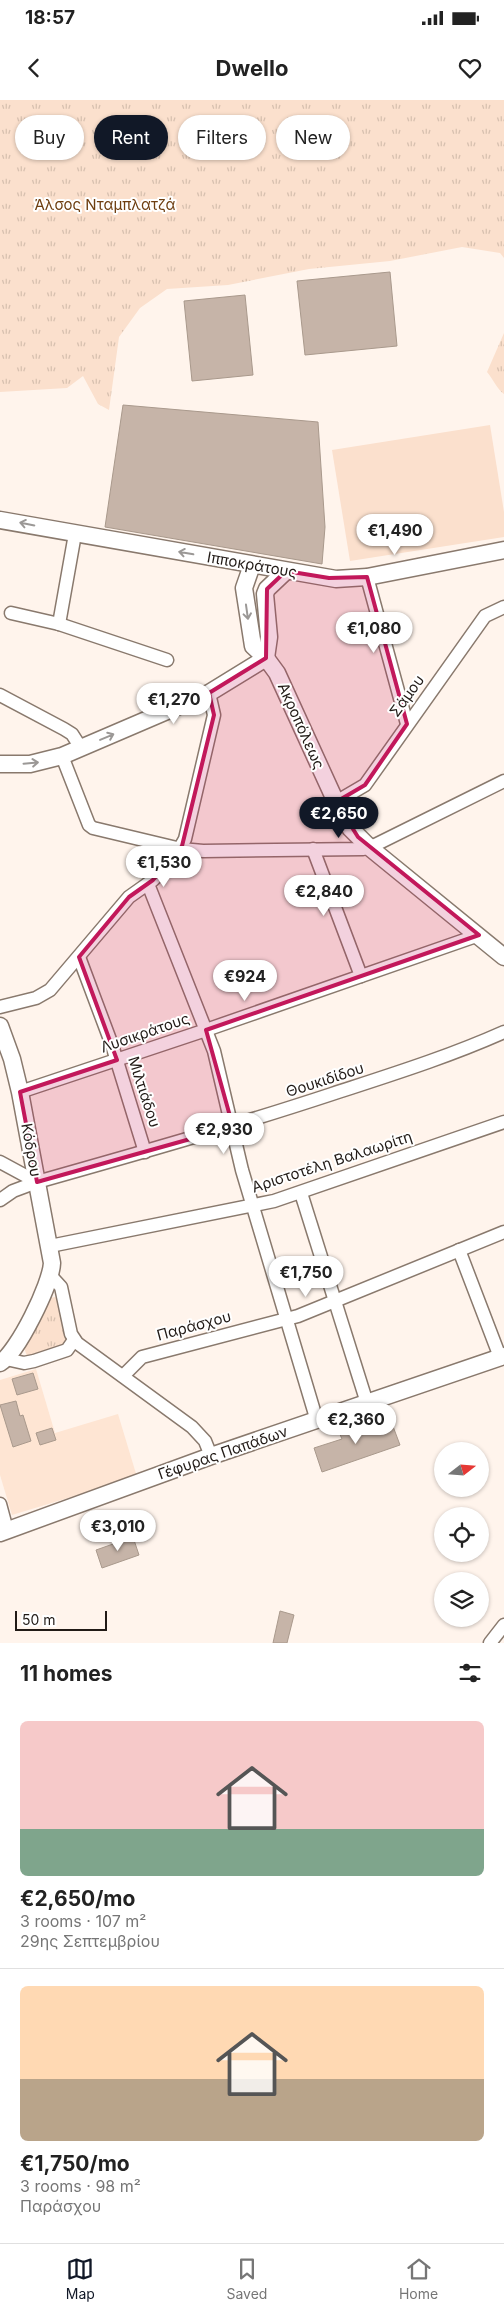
<!DOCTYPE html>
<html lang="en">
<head>
<meta charset="utf-8">
<style>
	:root { --surface:#fff; --page:#f2f2f2; --text:#222; --muted:#767676; --line:#e0e0e0; --accent:#111827 }
	body { margin:0; font-family:Inter,sans-serif; background:var(--page); color:var(--text); height:100vh; display:flex; flex-direction:column; font-size:19px; white-space:nowrap }
	* { box-sizing:border-box; margin:0 }
	p { font-size:16px; color:var(--muted) }
	.icon { flex:none; width:28px; height:28px; fill:none; stroke:currentColor; stroke-width:2; stroke-linecap:round; stroke-linejoin:round }
	.map { position:relative; height:1543px; overflow:hidden }
	.side { display:flex; flex-direction:column; background:var(--surface); flex:1 }
	.side>* { flex:none }
	.top-card { position:absolute; left:15px; top:15px; width:475px; height:45px; display:flex; gap:10px }
	.needle { width:32px; rotate:73deg }
	.fabs { position:absolute; left:434px; top:1342px; display:grid; gap:10px }
	.fabs a { display:grid; place-items:center; width:55px; height:55px; border-radius:50%; background:var(--surface); box-shadow:0 1px 4px #0004; font-size:25px }
	.scale { position:absolute; left:15px; bottom:12px; width:92px; box-sizing:border-box; padding-left:5px; border:2px solid #211a16; border-top:0; font-size:14px; line-height:18px; white-space:nowrap; color:#211a16; -webkit-text-stroke:4px #fff; paint-order:stroke }
	.price { position:absolute; translate:-50% -42px; padding:0 11px; border-radius:18px; background:#fff; color:#222; font-size:16px; line-height:32px; filter:drop-shadow(0 1px 2px #0008) }
	.price::after { content:''; position:absolute; left:50%; top:30px; width:15px; height:11px; margin-left:-8px; background:inherit; clip-path:polygon(0 0,100% 0,50% 100%) }
	.price.active { background:var(--accent); color:#fff }
	ul { padding:0; list-style:none }
	li { display:grid; align-content:center; gap:10px; height:265px; padding:0 20px }
	li+li { border-top:1px solid var(--line) }
	li span { display:grid; place-items:center; height:155px; border-radius:8px; color:#555 }
	li>.icon { margin-inline-start:auto }
	span .icon { width:90px; height:90px; fill:#fffc; stroke-width:1 }
	li b { font-size:21px }
	h2 { display:flex; justify-content:space-between; align-items:center; height:60px; padding:0 20px; font-size:21px }
	.pill { padding:0 18px; border-radius:22px; background:var(--surface); box-shadow:0 1px 4px #0004; font-size:18px; line-height:45px }
	.pill.active { background:var(--accent); color:#fff }
	.status { display:flex; justify-content:space-between; align-items:center; height:35px; padding:0 25px; background:var(--surface); direction:ltr }
	.status svg { height:14px; fill:currentColor }
	header { display:flex; justify-content:space-between; align-items:center; height:65px; padding:0 20px; background:var(--surface); font-size:22px; font-weight:700 }
	.tab-bar { display:flex; justify-content:space-around; align-items:center; height:70px; border-top:1px solid var(--line); background:var(--surface); font-size:14px; color:var(--muted) }
	.tab-bar a { display:grid; justify-items:center; gap:2px }
	.tab-bar .active { color:var(--accent) }
	.map>svg:first-child { display:block }
</style>
</head>
<body>
<div class="status"><b>18:57</b><svg viewBox="0 0 49 12"><path d="M0 12V9h3v3zM5 12V6h3v6zM10 12V3h3v9zM15 12V0h3v12zM26 1h20v11H26zM47 4h2v5h-2z"/></svg></div>
<header><svg class="icon" aria-label="back" viewBox="0 0 24 24"><path d="M15 5l-7 7 7 7"/></svg>Dwello<svg class="icon" aria-label="heart" viewBox="0 0 24 24"><path d="M12 20l-8-8c-3-5 5-10 8-4 3-6 11-1 8 4z"/></svg></header>
<div class="map">
<svg width="504" height="1543" viewBox="0 0 504 1543">
	<defs>
		<pattern id="park-tufts" width="24" height="20" patternUnits="userSpaceOnUse" patternTransform="scale(1.25)"><rect width="24" height="20" fill="#fbe0cd"/><path d="M3 7l-1-3M5 7V3M7 7l1-3M15 17l-1-3M17 17v-4M19 17l1-3" fill="none" stroke="#d7c0af"/></pattern>
	</defs>
	<rect width="100%" height="100%" fill="#fff4ec"/>
	<polygon fill="#fee5d3" points="36,1269 55,1333 118,1314 137,1377 12,1415 0,1375 0,1280"/>
	<polygon fill="#fbe0cd" points="490,325 504,412 504,437 350,461 332,350"/>
	<g fill="url(#park-tufts)">
		<polygon points="0,0 504,0 504,158 500,153 462,147 390,161 309,169 228,185 167,189 140,208 119,237 109,310 98,304 83,276 67,288 0,292"/>
		<path d="M504 233V294C497 289 493 279 487 272Z"/>
		<polygon points="55,1197 58,1200 66,1242 63,1247 27,1256 24,1248 45,1203 50,1198"/>
	</g>
	<g fill="#c6b4a8" stroke="#a9998c">
		<polygon points="390,172 397,246 305,255 297,181"/>
		<polygon points="245,195 253,275 192,281 184,201"/>
		<polygon points="123,305 318,322 325,427 322,464 105,427"/>
		<polygon points="33,1273 38,1289 17,1295 12,1279"/>
		<polygon points="16,1301 20,1316 23,1315 31,1341 13,1347 0,1305"/>
		<polygon points="391,1321 400,1345 322,1372 314,1348 342,1339 338,1330 362,1322 365,1331"/>
		<polygon points="52,1328 56,1340 40,1345 36,1333"/>
		<polygon points="133,1437 139,1455 102,1468 96,1450"/>
		<polygon points="280,1511 294,1515 287,1543 273,1543"/>
	</g>
	<g fill="none" stroke-linecap="round" stroke-linejoin="round">
		<defs>
			<g id="minor">
				<polyline points="367,477 407,624"/>
				<polyline points="11,513 59,524 167,560"/>
				<polyline points="59,524 75,434"/>
				<polyline points="0,595 64,629 72,634 81,648"/>
				<polyline points="62,656 89,725 93,728 181,749 203,751 363,749 375,745 504,681"/>
				<polyline points="336,702 365,685 485,516 504,507"/>
				<polyline points="313,749 361,876"/>
				<polyline points="148,784 214,951 242,1070 317,1321"/>
				<polyline points="79,857 112,945 145,1052"/>
				<polyline points="0,907 36,898 50,890 129,797 153,780 173,760 185,739 214,615 209,593"/>
				<polyline points="20,992 206,930 479,835"/>
				<polyline points="0,1062 37,1082"/>
				<polyline points="301,1093 367,1303"/>
				<path d="M0 1100 13 1091 37 1082C136 1054 235 1026 332 994 390 975 448 957 504 932"/>
				<polyline points="50,1146 274,1101 504,1022"/>
				<polyline points="459,1150 500,1257"/>
				<polyline points="50,1175 61,1187 71,1234 77,1243 192,1327 205,1341 211,1356"/>
				<polyline points="6,1259 24,1263 34,1261 67,1250 74,1240"/>
				<polyline points="123,1276 142,1257 298,1216 504,1132"/>
				<polyline points="0,1404 7,1430"/>
				<polyline points="490,1543 504,1525"/>
			</g>
			<g id="tertiary">
				<polyline points="0,420 336,479 367,477 504,450"/>
				<polyline points="252,465 244,488 253,546 266,558 277,573 340,711 350,728 369,747 504,857"/>
				<polyline points="266,558 269,537 265,494 267,489 286,471"/>
				<polyline points="0,664 30,664 62,656 209,593 266,558"/>
				<path d="M0 926 12 959 20 992 52 1163C51 1184 18 1252 0 1263"/>
				<polyline points="0,1433 211,1356 504,1256"/>
			</g>
		</defs>
		<use href="#minor" stroke="#89796d" stroke-width="15"/>
		<use href="#tertiary" stroke="#89796d" stroke-width="19"/>
		<use href="#minor" stroke="#fff" stroke-width="12"/>
		<use href="#tertiary" stroke="#fff" stroke-width="16"/>
	</g>
	<defs><path id="oneway-shaft" d="M-6 0H5M1.5-3L5.5 0L1.5 3" fill="none" stroke-width="1.6" stroke-linecap="round" stroke-linejoin="round" transform="scale(1.25)"/></defs>
	<g stroke="#9b9896">
		<use href="#oneway-shaft" transform="translate(27 424) rotate(-169)"/>
		<use href="#oneway-shaft" transform="translate(186 453) rotate(-170)"/>
		<use href="#oneway-shaft" transform="translate(247 512) rotate(82)"/>
		<use href="#oneway-shaft" transform="translate(107 637) rotate(-23)"/>
		<use href="#oneway-shaft" transform="translate(31 663) rotate(-5)"/>
	</g>
	<path fill="#c2185b" fill-opacity="0.2" stroke="#c2185b" stroke-width="4" stroke-linejoin="round" d="M286 471 329 478 367 477 407 624 365 685 336 702 358 737 479 835 206 930 233 1027 37 1082 20 992 117 960 79 857 129 797 153 780 182 746 214 615 209 593 266 558 267 489Z"/>
	<g text-anchor="middle" stroke-width="4" stroke-linejoin="round" paint-order="stroke">
		<g font-size="15" fill="#6e3e10" stroke="#fff">
			<text x="105" y="110">Άλσος Νταμπλατζά</text>
		</g>
		<g font-size="15" fill="#211a16" stroke="#fff">
			<text transform="translate(252 465) rotate(10)" y="5">Ιπποκράτους</text>
			<text transform="translate(407 596) rotate(-54)" y="5">Σάμου</text>
			<text transform="translate(301 626) rotate(66)" y="5">Ακροπόλεως</text>
			<text transform="translate(145 933) rotate(-19)" y="5">Λυσικράτους</text>
			<text transform="translate(325 980) rotate(-18)" y="5">Θουκιδίδου</text>
			<text transform="translate(144 992) rotate(72)" y="5">Μιλτιάδου</text>
			<text transform="translate(31 1050) rotate(80)" y="5">Κόδρου</text>
			<text transform="translate(332 1062) rotate(-18)" y="5">Αριστοτέλη Βαλαωρίτη</text>
			<text transform="translate(194 1226) rotate(-15)" y="5">Παράσχου</text>
			<text transform="translate(223 1353) rotate(-19)" y="5">Γέφυρας Παπάδων</text>
		</g>
	</g>
</svg>
<div class="fabs">
<a><svg class="needle" viewBox="-14 -14 28 28"><path d="M0-13l5 13h-10z" fill="#e53935"/><path d="M0 13l5-13h-10z" fill="#767676"/></svg></a>
<a><svg class="icon" aria-label="locate" viewBox="0 0 24 24"><circle cx="12" cy="12" r="6"/><path d="M12 2v4M12 18v4M2 12h4M18 12h4"/></svg></a>
<a><svg class="icon" aria-label="layers" viewBox="0 0 24 24"><path d="M12 4l9 5-9 5-9-5zM3 14l9 5 9-5"/></svg></a>
</div>
<div class="scale">50 m</div>
<b class="price" style="left:395px;top:456px">€1,490</b>
<b class="price" style="left:374px;top:554px">€1,080</b>
<b class="price" style="left:174px;top:625px">€1,270</b>
<b class="price active" style="left:339px;top:739px">€2,650</b>
<b class="price" style="left:164px;top:788px">€1,530</b>
<b class="price" style="left:324px;top:817px">€2,840</b>
<b class="price" style="left:245px;top:902px">€924</b>
<b class="price" style="left:224px;top:1055px">€2,930</b>
<b class="price" style="left:306px;top:1198px">€1,750</b>
<b class="price" style="left:356px;top:1345px">€2,360</b>
<b class="price" style="left:118px;top:1452px">€3,010</b>
<div class="top-card">
<a class="pill">Buy</a>
<a class="pill active">Rent</a>
<a class="pill">Filters</a>
<a class="pill">New</a>
</div>
</div>
<section class="side">
<h2>11 homes<svg class="icon" aria-label="filters" viewBox="0 0 24 24"><path d="M4 7h16M4 17h16"/><circle cx="9" cy="7" r="2"/><circle cx="15" cy="17" r="2"/></svg></h2>
<ul>
<li><span style="background:linear-gradient(#f6c9c9 70%,#7fa58c 0)"><svg class="icon" aria-label="home" viewBox="0 0 24 24"><path d="M3 11l9-7 9 7M6 9v11h12V9"/></svg></span><div><b>€2,650/mo</b><p>3 rooms · 107 m²</p><p>29ης Σεπτεμβρίου</p></div></li>
<li><span style="background:linear-gradient(#ffd9b3 60%,#b9a48a 0)"><svg class="icon" aria-label="home" viewBox="0 0 24 24"><path d="M3 11l9-7 9 7M6 9v11h12V9"/></svg></span><div><b>€1,750/mo</b><p>3 rooms · 98 m²</p><p>Παράσχου</p></div></li>
</ul>
</section>
<nav class="tab-bar">
<a class="active"><svg class="icon" aria-label="map" viewBox="0 0 24 24"><path d="M3 6l6-2 6 2 6-2v14l-6 2-6-2-6 2zM9 4v14M15 6v14"/></svg>Map</a>
<a><svg class="icon" aria-label="saved" viewBox="0 0 24 24"><path d="M7 4h10v16l-5-4-5 4z"/></svg>Saved</a>
<a><svg class="icon" aria-label="home" viewBox="0 0 24 24"><path d="M3 11l9-7 9 7M6 9v11h12V9"/></svg>Home</a>
</nav>
</body>
</html>
